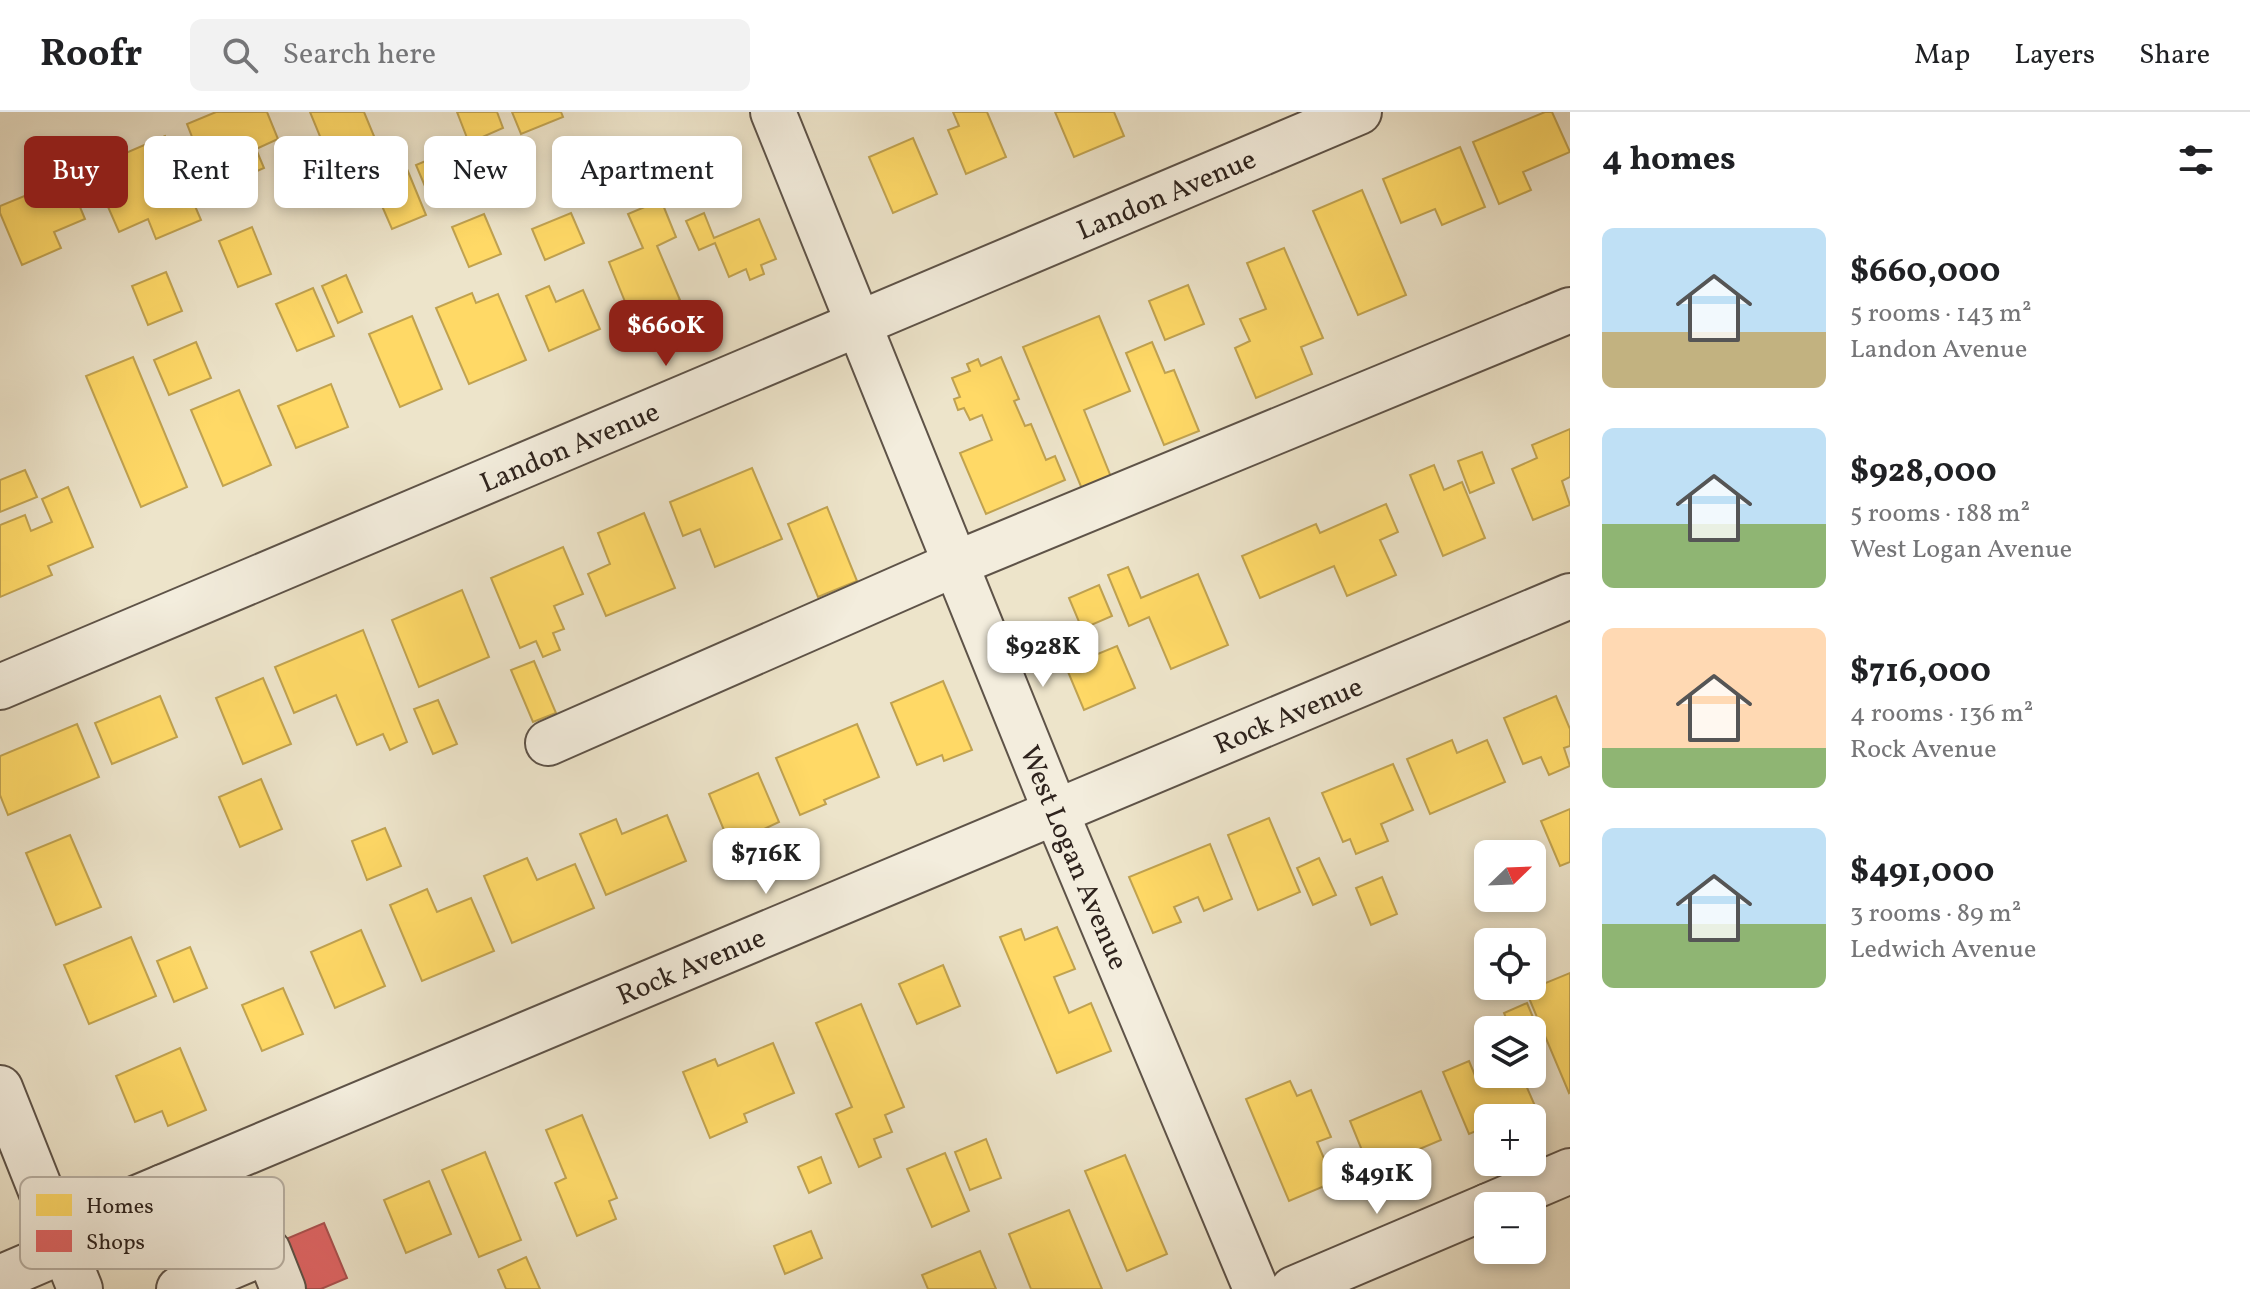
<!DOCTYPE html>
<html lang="en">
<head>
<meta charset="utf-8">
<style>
	:root { --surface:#fff; --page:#f2f2f2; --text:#202124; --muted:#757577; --line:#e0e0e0; --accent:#8f2418 }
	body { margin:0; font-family:Vollkorn,serif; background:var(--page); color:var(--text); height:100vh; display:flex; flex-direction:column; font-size:30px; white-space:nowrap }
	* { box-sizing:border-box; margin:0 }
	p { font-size:26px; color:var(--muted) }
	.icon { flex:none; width:44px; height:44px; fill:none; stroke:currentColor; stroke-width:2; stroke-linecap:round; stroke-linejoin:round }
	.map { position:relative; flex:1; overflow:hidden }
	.drawer { display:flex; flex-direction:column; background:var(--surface); width:680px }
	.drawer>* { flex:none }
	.hud { position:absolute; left:24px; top:24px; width:760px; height:72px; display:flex; gap:16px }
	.needle { width:52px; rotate:67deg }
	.tools { position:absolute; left:1474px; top:728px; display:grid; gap:16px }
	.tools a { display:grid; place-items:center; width:72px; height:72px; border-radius:12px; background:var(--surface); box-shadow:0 4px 12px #0003; font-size:40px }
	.price { position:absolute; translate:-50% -68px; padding:0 18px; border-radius:16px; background:#fff; color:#222; font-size:26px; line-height:52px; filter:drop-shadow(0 2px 4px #0008) }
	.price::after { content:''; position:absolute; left:50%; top:48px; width:24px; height:18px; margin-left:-12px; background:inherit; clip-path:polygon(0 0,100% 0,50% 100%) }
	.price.current { background:var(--accent); color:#fff }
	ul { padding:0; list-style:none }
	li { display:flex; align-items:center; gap:24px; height:200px; padding:0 32px }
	li span { display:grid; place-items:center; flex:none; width:224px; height:160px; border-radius:12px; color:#555 }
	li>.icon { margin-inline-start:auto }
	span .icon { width:96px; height:96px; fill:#fffc; stroke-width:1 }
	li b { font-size:34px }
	h2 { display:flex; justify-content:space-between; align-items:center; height:96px; padding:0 32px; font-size:34px }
	.chip { padding:0 28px; border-radius:12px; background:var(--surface); box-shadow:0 4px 12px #0003; font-size:28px; line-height:72px }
	.chip.current { background:var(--accent); color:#fff }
	header { display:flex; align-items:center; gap:48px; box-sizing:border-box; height:112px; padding:0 40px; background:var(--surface); border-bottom:2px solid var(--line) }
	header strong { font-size:38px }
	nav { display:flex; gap:44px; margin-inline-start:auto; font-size:28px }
	.search { width:560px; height:72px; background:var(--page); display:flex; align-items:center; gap:20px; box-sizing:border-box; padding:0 28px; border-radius:12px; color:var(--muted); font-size:30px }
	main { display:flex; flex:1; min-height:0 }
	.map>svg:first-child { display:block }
</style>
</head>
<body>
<header>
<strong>Roofr</strong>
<div class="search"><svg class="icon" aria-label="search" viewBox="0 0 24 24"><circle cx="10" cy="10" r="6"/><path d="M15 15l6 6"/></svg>Search here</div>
<nav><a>Map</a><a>Layers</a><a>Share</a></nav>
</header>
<main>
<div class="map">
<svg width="1570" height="1177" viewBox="0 0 1570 1177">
	<rect width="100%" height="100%" fill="#ede4ca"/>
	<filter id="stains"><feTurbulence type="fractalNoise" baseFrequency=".0025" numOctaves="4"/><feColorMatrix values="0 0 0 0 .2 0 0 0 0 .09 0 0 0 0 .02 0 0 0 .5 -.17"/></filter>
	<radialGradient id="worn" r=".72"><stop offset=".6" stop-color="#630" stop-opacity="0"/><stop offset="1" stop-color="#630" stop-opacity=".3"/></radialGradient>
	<g fill="#ffd966" stroke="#c0a250" stroke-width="2">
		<polygon points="216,0 267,0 278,27 256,37 264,56 234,69 226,49 205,58 187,12"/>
		<polygon points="310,0 364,0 381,41 335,61"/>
		<polygon points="457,0 497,0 503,16 469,31"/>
		<polygon points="512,0 561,0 563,5 521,22"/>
		<polygon points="953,0 987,0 1006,45 966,62 948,18 959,14"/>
		<polygon points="1055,0 1114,0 1124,24 1074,45"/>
		<polygon points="1545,0 1552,0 1570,40 1523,60 1531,78 1499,92 1473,30"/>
		<polygon points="165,24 201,108 156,127 148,107 119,120 91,56"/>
		<polygon points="913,26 937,82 893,101 869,45"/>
		<polygon points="1460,35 1485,95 1442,113 1435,97 1401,111 1383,67"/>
		<polygon points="447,40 463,78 432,91 416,53"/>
		<polygon points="407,57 426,103 392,117 372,71"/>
		<polygon points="68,66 85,107 54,120 61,136 22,153 0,101 0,94"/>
		<polygon points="1362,78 1406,183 1358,203 1313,99"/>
		<polygon points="661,88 676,125 657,134 680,188 632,207 609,150 643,136 628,102"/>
		<polygon points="571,101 584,131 545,148 532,117"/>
		<polygon points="704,101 714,126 759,107 776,147 761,153 764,162 750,168 746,157 729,165 715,131 699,138 686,109"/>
		<polygon points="484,102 501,142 469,155 452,115"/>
		<polygon points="252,115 271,162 238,175 219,129"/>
		<polygon points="1284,136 1323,226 1301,235 1312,262 1256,286 1235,236 1250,229 1240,207 1266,197 1247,151"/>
		<polygon points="166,160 182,199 148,213 132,174"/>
		<polygon points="346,163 362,200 338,211 322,174"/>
		<polygon points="1188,173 1204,212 1165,228 1149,189"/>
		<polygon points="549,174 556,190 583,178 600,217 549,239 526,184"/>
		<polygon points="313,176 334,224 297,239 276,192"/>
		<polygon points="472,181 476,191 498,182 526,248 469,272 436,196"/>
		<polygon points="412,204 442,277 400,295 369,222"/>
		<polygon points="1099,204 1130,279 1084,298 1111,365 1082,377 1023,235"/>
		<polygon points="196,230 211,266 169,283 154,248"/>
		<polygon points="1152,230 1165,261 1174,258 1199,319 1164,333 1126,241"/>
		<polygon points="133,245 187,375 141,395 86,264"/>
		<polygon points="1001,245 1019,287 1014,289 1025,314 1031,312 1046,348 1055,344 1065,368 986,402 960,341 992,328 982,303 970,308 964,296 958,298 954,287 960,285 952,266 970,259 967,252 978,247 981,254"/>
		<polygon points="331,272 348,315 296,336 278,294"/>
		<polygon points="239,278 271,353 223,374 191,298"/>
		<polygon points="1570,317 1570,365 1562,369 1570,393 1533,408 1512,357 1537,346 1532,333"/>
		<polygon points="1482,340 1494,371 1470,381 1458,349"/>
		<polygon points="1434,353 1444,378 1462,370 1485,426 1443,444 1410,363"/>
		<polygon points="752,356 782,427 715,455 700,417 683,424 670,390"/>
		<polygon points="25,358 37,385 0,400 0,368"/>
		<polygon points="68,375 93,435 48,454 52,463 0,485 0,413 25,403 31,419 52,410 42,387"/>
		<polygon points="1386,392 1398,420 1380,428 1396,463 1347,484 1334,454 1260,486 1242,444 1316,412 1320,421"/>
		<polygon points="827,395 857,469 818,485 788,412"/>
		<polygon points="644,401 675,476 606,504 588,462 610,452 598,421"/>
		<polygon points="563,435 583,482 554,494 564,517 553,521 560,538 543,545 536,529 520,536 491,466"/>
		<polygon points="1128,455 1141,486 1198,462 1228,533 1171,557 1149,505 1129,514 1108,463"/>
		<polygon points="1099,473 1112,504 1082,517 1069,486"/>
		<polygon points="462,478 489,545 419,575 392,508"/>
		<polygon points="363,518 407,630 390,638 383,622 357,633 336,583 294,601 275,555"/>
		<polygon points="1117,534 1135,576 1084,598 1066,555"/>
		<polygon points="534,549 556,601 533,610 511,558"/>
		<polygon points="263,566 291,632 243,652 216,586"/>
		<polygon points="943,569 972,638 944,649 942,643 917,653 891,591"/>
		<polygon points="160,584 177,625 112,652 95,611"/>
		<polygon points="1556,584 1570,617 1570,634 1564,636 1570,654 1549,663 1541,645 1523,652 1504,606"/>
		<polygon points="438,588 457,632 433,642 414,597"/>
		<polygon points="77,612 99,665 8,703 0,683 0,644"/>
		<polygon points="857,612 879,665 824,688 826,692 800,703 776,646"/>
		<polygon points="1452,628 1457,641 1487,628 1505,670 1430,702 1407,647"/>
		<polygon points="1393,652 1413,698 1381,712 1388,729 1356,742 1350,727 1343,730 1322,681"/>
		<polygon points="758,661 779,710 764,717 767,726 733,740 709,682"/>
		<polygon points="261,667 282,717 240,735 219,685"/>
		<polygon points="1570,697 1570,750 1560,754 1541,709"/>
		<polygon points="667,703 686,749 606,783 580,722 616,707 622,722"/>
		<polygon points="1269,706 1300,780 1258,798 1228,723"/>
		<polygon points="385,716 401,754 367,768 352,729"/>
		<polygon points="70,723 101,795 56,813 26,741"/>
		<polygon points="1210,732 1232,787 1204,799 1198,785 1174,795 1181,810 1153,821 1129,765"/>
		<polygon points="527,746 537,768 575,752 594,796 512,831 484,764"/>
		<polygon points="1319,746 1336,783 1313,793 1297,756"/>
		<polygon points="1382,765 1397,802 1371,813 1356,776"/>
		<polygon points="427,777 437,800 471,786 494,839 422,869 390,793"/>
		<polygon points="1057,815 1075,857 1054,865 1069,901 1091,891 1111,939 1057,961 1000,825 1021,817 1025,828"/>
		<polygon points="361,818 385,874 335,896 311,840"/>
		<polygon points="131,825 156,884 89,912 64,853"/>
		<polygon points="190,835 207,876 174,890 157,849"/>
		<polygon points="943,853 960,894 917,912 899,872"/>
		<polygon points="1570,861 1570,980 1569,981 1526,879"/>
		<polygon points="283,876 303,922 262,939 242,893"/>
		<polygon points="1527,891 1540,922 1532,926 1532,918 1511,918 1504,901"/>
		<polygon points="861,892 904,995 885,1003 892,1020 874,1027 881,1045 859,1055 836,1002 852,995 816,911"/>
		<polygon points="773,931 794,981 744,1002 747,1010 710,1026 683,960 715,947 718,954"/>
		<polygon points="180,936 206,998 168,1014 162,999 135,1010 116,964"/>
		<polygon points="1469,949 1476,966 1488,961 1521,962 1535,994 1507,1006 1488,1006 1488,1014 1469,1022 1443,960"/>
		<polygon points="1290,969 1297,984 1311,978 1331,1025 1317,1030 1334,1070 1289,1089 1246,987"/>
		<polygon points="1421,979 1441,1028 1370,1058 1350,1009"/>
		<polygon points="582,1003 617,1086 609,1089 616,1107 577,1124 555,1071 566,1066 546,1018"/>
		<polygon points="986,1027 1001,1066 970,1078 955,1040"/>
		<polygon points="485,1040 521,1128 479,1145 442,1058"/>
		<polygon points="945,1041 969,1099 932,1115 907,1057"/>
		<polygon points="1125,1043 1167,1142 1127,1159 1085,1059"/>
		<polygon points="821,1045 831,1071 809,1081 798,1055"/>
		<polygon points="429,1069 451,1122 406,1141 384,1088"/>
		<polygon points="1069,1098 1102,1177 1031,1177 1009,1122"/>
		<polygon points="811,1119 822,1146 785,1162 774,1134"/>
		<polygon points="980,1139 996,1177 928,1177 922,1163"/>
		<polygon points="526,1145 540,1177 506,1177 498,1158"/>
	</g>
	<polygon fill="#e06666" stroke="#ab5250" stroke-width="2" points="324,1111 347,1166 321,1177 299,1177 279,1130"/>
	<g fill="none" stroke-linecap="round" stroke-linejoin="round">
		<defs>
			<g id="minor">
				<path id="s1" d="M773 0 1055 698 1256 1177"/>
				<path id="s2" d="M0 575 1359 0"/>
				<polyline points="548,631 955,452 1570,198"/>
				<polyline points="0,976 80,1177"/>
				<polyline points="163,1075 202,1167 179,1177"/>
				<polyline points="1488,1094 1570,1059"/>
				<path id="s3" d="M0 1166 65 1138 137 1086 1570 484"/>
				<polyline points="202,1167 268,1139 283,1177"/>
				<polyline points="1293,1177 1488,1094"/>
			</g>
		</defs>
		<use href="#minor" stroke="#5e5348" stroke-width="48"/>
		<use href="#minor" stroke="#f3eddd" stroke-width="44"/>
	</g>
	<g text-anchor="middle" stroke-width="8" stroke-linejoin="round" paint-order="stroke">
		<g font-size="28" fill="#2e231d" stroke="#f3eddd">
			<text dy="10" stroke="none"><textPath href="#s2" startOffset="1266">Landon Avenue</textPath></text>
			<text dy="10" stroke="none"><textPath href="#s2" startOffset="618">Landon Avenue</textPath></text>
			<text dy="10" stroke="none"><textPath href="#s3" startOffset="1408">Rock Avenue</textPath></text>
			<text dy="10" stroke="none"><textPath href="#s1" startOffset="804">West Logan Avenue</textPath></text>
			<text dy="10" stroke="none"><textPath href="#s3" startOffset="760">Rock Avenue</textPath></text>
		</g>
	</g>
	<rect x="20" y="1065" width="264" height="92" rx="12" fill="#f3eddd" stroke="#b8b0a3" stroke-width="2"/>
	<rect x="36" y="1082" width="36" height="22" fill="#ffd966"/>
	<rect x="36" y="1118" width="36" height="22" fill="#e06666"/>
	<g font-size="22" fill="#2e231d">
		<text x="86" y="1101">Homes</text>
		<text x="86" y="1137">Shops</text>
	</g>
	<rect width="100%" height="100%" filter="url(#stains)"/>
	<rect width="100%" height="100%" fill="url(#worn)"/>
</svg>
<div class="tools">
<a><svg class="needle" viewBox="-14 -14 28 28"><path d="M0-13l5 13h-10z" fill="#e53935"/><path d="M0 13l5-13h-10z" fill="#757577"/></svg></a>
<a><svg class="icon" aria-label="locate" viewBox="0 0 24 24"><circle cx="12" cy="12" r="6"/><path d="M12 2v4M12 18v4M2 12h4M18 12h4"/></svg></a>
<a><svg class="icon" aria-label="layers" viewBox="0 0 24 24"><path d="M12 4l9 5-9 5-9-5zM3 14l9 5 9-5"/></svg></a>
<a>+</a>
<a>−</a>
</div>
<b class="price current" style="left:666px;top:256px">$660K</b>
<b class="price" style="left:1043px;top:577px">$928K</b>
<b class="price" style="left:766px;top:784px">$716K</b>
<b class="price" style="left:1377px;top:1104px">$491K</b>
<div class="hud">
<a class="chip current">Buy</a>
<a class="chip">Rent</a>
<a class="chip">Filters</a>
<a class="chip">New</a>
<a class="chip">Apartment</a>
</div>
</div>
<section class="drawer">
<h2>4 homes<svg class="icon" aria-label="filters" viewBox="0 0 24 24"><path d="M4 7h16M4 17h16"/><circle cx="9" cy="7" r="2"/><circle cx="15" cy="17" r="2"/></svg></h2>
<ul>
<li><span style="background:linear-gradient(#bfe0f5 65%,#c2b280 0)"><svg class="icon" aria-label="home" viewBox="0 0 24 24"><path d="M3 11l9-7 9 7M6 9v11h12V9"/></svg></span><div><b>$660,000</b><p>5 rooms · 143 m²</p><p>Landon Avenue</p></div></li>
<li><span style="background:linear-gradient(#bfe0f5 60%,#8fb573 0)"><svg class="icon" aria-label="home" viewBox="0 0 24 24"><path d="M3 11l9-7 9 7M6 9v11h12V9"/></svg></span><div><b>$928,000</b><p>5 rooms · 188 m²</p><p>West Logan Avenue</p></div></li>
<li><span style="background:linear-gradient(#ffd9b3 75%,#8fb573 0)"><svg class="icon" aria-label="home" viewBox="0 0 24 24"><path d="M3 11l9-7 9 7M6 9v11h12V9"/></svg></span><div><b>$716,000</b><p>4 rooms · 136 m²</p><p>Rock Avenue</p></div></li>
<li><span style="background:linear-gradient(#bfe0f5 60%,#8fb573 0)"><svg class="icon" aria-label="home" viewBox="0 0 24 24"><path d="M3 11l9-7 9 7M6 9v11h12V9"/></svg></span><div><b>$491,000</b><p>3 rooms · 89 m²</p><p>Ledwich Avenue</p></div></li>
</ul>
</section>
</main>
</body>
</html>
